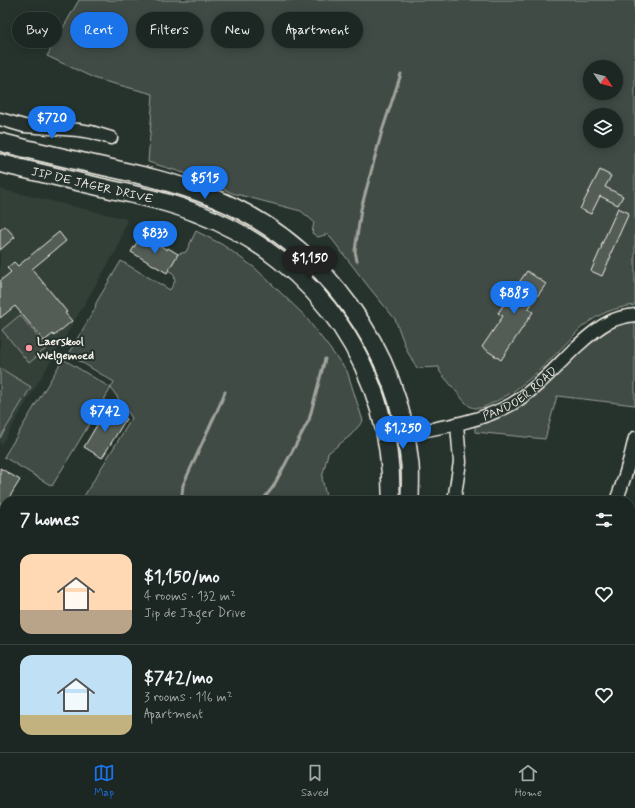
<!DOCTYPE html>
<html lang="en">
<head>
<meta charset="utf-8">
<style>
	:root { --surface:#1c2622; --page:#252e2a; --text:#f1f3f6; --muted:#a0a5a5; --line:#3a4340; --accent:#1a73e8 }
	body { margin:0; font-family:Mynerve,sans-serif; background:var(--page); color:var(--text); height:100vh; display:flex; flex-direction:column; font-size:15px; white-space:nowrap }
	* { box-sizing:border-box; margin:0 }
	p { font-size:13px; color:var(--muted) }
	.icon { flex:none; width:22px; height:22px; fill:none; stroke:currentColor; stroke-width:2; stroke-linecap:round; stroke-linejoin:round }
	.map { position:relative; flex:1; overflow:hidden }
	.panel { position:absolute; left:0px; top:496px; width:635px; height:256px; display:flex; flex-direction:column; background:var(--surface); border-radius:16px 16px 0 0; box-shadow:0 2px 10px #0003,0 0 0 1px var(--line) }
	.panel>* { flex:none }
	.hud { position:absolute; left:12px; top:12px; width:400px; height:36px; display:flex; gap:8px }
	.needle { width:26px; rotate:125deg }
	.controls { position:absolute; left:583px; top:60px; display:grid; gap:8px }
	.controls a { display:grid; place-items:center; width:40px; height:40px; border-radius:50%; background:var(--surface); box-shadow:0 2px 10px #0003,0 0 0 1px var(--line); font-size:20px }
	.price { position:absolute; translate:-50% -34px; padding:0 9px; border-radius:14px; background:var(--accent); color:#fff; font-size:13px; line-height:26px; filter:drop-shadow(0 1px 2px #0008) }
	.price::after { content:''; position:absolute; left:50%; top:24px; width:12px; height:9px; margin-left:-6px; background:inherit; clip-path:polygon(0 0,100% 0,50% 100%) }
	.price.current { background:#222; color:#fff }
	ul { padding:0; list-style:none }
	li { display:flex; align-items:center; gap:12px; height:100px; padding:0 20px }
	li+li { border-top:1px solid var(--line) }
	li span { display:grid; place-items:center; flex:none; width:112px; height:80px; border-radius:12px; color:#555 }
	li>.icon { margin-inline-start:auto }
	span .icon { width:48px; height:48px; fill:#fffc; stroke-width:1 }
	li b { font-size:17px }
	h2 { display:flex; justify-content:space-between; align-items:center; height:48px; padding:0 20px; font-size:17px }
	.chip { padding:0 14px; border-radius:18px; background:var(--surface); box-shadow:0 2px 10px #0003,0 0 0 1px var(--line); font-size:14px; line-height:36px }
	.chip.current { background:var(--accent); color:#fff }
	.menu { display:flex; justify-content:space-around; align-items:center; height:56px; border-top:1px solid var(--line); background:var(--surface); font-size:11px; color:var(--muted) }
	.menu a { display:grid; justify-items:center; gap:2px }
	.menu .current { color:var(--accent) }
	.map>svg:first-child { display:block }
</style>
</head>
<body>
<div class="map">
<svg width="635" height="752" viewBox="0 0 635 752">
	<rect width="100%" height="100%" fill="#26332d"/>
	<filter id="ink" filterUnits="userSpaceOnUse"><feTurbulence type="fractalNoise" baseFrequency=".025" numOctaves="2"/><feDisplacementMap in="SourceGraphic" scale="8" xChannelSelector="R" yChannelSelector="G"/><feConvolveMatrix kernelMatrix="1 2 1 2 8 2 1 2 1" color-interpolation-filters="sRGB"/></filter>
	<g filter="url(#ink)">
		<polygon fill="#333f39" points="0,189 127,219 117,249 0,447"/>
		<g fill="#414b45" stroke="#9a9e96" fill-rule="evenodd">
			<path d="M79 0H635V305C613 308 600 313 582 327 554 355 526 389 490 404 486 406 481 409 476 408 471 408 468 405 465 402L440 372 439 367 417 368 407 351 395 319 368 286 328 234 318 237 312 233 314 222 301 211 232 193 212 183 184 173 148 162 153 94 96 79 47 56ZM590 67H616V93H590ZM590 115H616V141H590Z"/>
			<polygon points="196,231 223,245 255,268 304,315 347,371 363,421 350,436 328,453 322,478 327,501 81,501 132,418 111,388 52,486 4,457 63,359 111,388 114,382 68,354 95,309 96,303 121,261 170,290 175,281 174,274 168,270 178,254 186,252"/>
			<polygon points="20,315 47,348 29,363 2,330"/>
			<polygon points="625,322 635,322 635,405 557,396 545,439 475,432 475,425 548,384 589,343 604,331 612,327"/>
			<polygon points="0,368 31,387 0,438"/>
			<polygon points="0,529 5,532 5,747 196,747 185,752 0,752"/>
		</g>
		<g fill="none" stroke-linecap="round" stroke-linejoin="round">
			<g stroke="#9fa39b" stroke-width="3">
				<polyline points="357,261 355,251 361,209 382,131 401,74"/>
				<polyline points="184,501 182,495 183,485 221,402 225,392"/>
				<polyline points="262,501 273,487 309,420 325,359"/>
				<polyline points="0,748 5,716"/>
			</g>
		</g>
		<g fill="#525c55" stroke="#f4f1e8">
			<polygon points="600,170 611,176 605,187 623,196 618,205 600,196 591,214 580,209"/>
			<polygon points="618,208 629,213 610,255 611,256 602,276 591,271 602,246 601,246"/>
			<polygon points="5,226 15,237 0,250 0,230"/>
			<polygon points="59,232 66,241 32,269 67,312 65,313 72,321 54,336 53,334 44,341 15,306 0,318 0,281 11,272 7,268 14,262 18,266"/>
			<polygon points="139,239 144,242 146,239 160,247 161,246 167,250 168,248 178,254 167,273 131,252"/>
			<polygon points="527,271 546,284 528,309 533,312 501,360 482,347 503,316 498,313"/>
			<polygon points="107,408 126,419 102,458 84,447"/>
			<polygon points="0,468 20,480 7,501 5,501 5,505 0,514"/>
		</g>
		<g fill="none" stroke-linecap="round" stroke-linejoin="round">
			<defs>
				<g id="street">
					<polyline points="0,119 24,126 78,130 91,132 111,138"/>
					<path id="s1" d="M386 437C428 429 474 425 512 404 535 390 554 369 573 350 584 340 595 329 609 322 617 318 626 316 635 315"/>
					<polyline points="454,501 460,462 457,424"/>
					<path d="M616 501C624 481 630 460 635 438"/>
					<polyline points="630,746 635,738"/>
					<polyline points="371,747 373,752"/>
					<polyline points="589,747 592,752"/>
					<polyline points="330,752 333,747"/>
					<polyline points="470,752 473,747"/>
				</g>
				<g id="secondary">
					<path d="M0 142C30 150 61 157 92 164 133 173 175 182 214 198 323 243 399 348 410 465 411 477 410 489 410 501"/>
					<path id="s2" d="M0 163 15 167C46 174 78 182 109 189 140 196 170 202 199 214 319 260 394 373 391 501"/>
					<polyline points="284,752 287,747"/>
					<polyline points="305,752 308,747"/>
				</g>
			</defs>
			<use href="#street" stroke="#f4f1e8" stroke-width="15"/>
			<use href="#secondary" stroke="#f4f1e8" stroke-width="20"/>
			<use href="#street" stroke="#26332d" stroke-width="12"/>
			<use href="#secondary" stroke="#26332d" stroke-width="17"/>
		</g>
	</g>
	<circle fill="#ff9aa2" stroke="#26332d" stroke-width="1.5" cx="29" cy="348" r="4"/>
	<g text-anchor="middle" stroke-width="4" stroke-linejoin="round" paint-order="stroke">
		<g font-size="12" fill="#f4f1e8" stroke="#26332d">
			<text dy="4" stroke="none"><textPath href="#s2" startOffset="95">JIP DE JAGER DRIVE</textPath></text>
			<text dy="4" stroke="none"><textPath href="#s1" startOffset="143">PANDOER ROAD</textPath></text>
		</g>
		<g font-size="12" font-weight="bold" fill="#f4f1e8" stroke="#26332d" text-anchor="start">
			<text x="37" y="345">Laerskool<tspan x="37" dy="14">Welgemoed</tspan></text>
		</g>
	</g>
</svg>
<div class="controls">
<a><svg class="needle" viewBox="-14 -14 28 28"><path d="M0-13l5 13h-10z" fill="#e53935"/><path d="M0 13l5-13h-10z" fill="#a0a5a5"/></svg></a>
<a><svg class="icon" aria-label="layers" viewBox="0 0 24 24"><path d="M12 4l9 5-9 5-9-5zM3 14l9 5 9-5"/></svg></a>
</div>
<b class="price" style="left:52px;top:140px">$720</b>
<b class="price" style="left:205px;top:200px">$515</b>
<b class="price" style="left:155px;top:255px">$833</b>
<b class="price current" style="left:310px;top:280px">$1,150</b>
<b class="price" style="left:514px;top:315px">$885</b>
<b class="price" style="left:105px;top:433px">$742</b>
<b class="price" style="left:403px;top:450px">$1,250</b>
<div class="hud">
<a class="chip">Buy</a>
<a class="chip current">Rent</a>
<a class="chip">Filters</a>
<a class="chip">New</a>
<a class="chip">Apartment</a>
</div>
<section class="panel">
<h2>7 homes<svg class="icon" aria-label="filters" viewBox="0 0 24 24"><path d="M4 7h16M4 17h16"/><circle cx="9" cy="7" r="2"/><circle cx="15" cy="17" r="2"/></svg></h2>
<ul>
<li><span style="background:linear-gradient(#ffd9b3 70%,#b9a48a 0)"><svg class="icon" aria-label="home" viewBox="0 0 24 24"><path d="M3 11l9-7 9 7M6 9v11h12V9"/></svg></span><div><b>$1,150/mo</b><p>4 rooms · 132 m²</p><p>Jip de Jager Drive</p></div><svg class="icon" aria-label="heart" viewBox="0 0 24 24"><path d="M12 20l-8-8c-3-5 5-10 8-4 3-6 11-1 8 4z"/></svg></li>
<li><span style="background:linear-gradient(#bfe0f5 75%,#c2b280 0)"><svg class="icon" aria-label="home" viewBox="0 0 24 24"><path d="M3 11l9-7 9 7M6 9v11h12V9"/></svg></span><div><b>$742/mo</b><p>3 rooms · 116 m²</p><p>Apartment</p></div><svg class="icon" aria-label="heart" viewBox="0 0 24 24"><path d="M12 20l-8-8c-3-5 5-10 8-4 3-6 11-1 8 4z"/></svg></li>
</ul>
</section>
</div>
<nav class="menu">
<a class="current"><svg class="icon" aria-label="map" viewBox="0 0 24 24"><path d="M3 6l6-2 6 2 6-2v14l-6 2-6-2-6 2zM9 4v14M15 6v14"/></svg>Map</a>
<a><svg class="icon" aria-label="saved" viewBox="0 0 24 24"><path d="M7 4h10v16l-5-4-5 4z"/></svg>Saved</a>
<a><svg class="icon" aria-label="home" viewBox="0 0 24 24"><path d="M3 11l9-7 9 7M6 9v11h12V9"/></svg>Home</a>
</nav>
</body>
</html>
